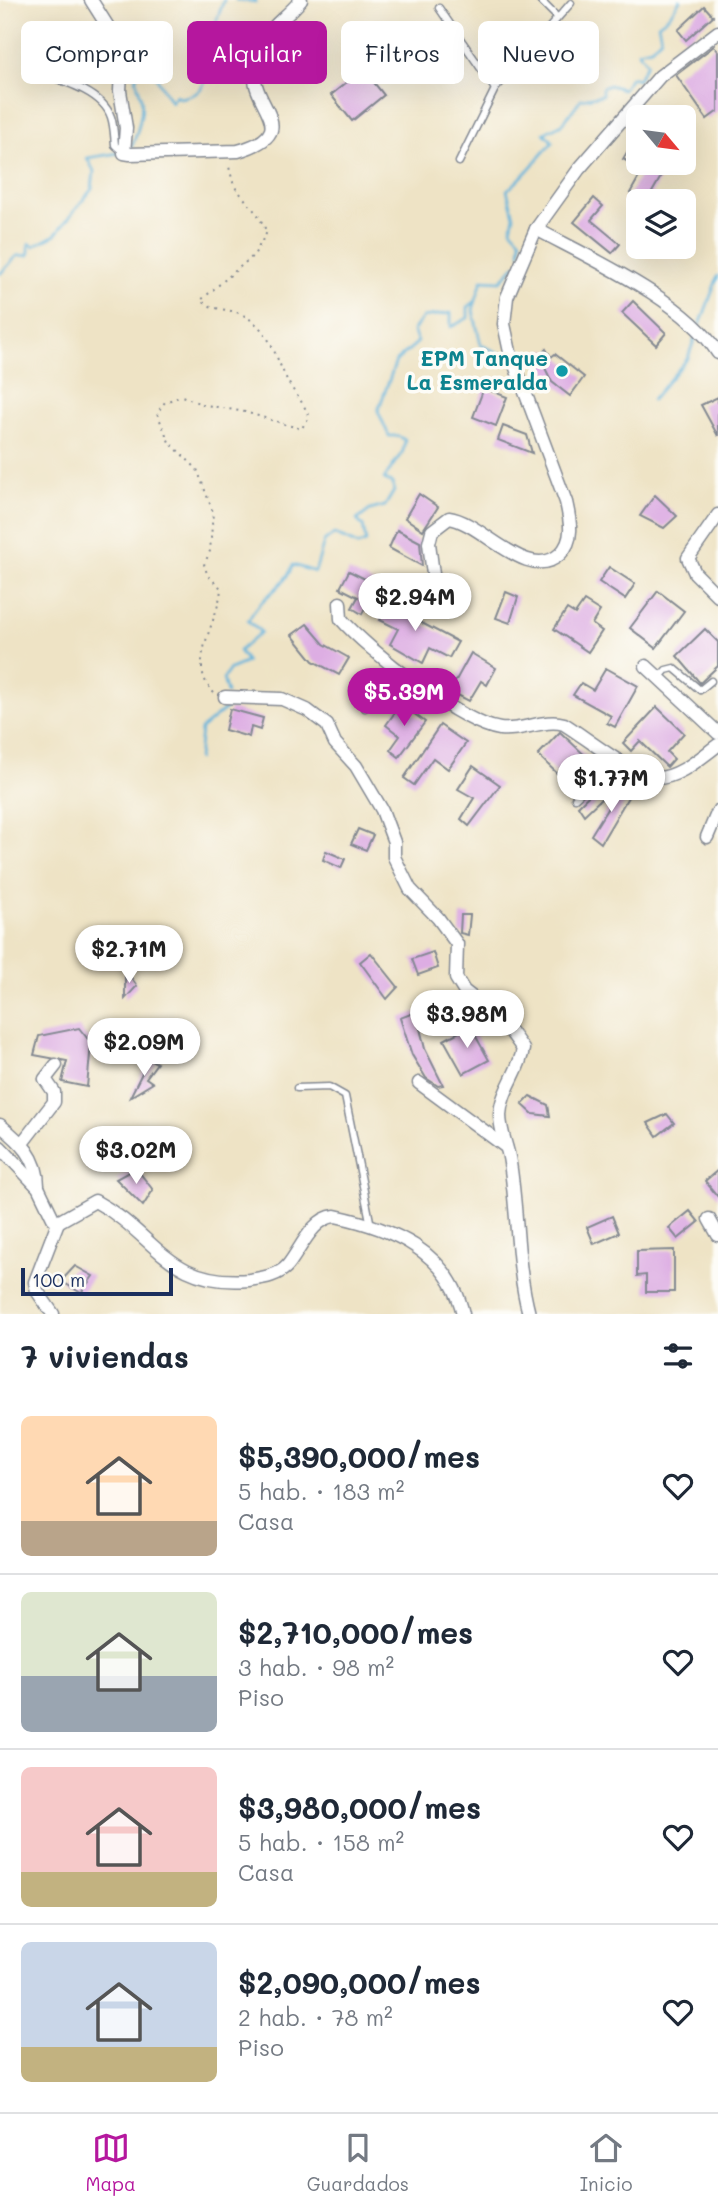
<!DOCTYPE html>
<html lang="es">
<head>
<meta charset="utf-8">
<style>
	:root { --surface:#fff; --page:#f2f2f3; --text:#1f2937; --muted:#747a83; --line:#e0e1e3; --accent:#b5179e }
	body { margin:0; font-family:Mali,sans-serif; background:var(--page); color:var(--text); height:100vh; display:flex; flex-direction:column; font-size:26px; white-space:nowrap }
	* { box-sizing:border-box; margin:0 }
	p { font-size:23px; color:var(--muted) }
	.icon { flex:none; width:38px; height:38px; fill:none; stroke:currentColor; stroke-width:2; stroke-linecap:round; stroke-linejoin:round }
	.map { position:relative; height:1314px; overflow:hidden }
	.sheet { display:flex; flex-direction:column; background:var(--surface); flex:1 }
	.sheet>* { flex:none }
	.top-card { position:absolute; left:21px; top:21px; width:677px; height:63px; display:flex; gap:14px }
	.needle { width:46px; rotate:119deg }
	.tools { position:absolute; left:626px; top:105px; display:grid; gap:14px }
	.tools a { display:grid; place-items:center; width:70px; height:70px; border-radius:10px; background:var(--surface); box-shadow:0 7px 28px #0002; font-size:35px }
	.scale { position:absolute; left:21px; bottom:18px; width:152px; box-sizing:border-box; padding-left:7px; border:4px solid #1b2f5e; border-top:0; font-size:19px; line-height:24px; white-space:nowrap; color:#1b2f5e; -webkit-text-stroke:5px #fdfcf7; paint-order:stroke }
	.price { position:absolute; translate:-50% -60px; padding:0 16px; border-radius:24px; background:#fff; color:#222; font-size:23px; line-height:46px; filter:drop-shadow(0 2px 4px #0008) }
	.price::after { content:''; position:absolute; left:50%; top:42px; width:21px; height:16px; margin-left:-10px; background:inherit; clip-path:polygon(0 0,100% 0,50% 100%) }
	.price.current { background:var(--accent); color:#fff }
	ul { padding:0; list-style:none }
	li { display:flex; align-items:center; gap:21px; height:175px; padding:0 21px }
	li+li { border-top:2px solid var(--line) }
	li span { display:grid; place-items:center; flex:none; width:196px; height:140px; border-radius:10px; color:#555 }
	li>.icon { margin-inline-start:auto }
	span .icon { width:84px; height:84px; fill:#fffc; stroke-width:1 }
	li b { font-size:30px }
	h2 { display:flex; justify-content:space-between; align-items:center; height:84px; padding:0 21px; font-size:30px }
	.tag { padding:0 24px; border-radius:10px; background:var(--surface); box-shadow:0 7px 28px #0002; font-size:24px; line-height:63px }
	.tag.current { background:var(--accent); color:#fff }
	.dock { display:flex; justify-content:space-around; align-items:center; height:98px; border-top:2px solid var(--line); background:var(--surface); font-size:19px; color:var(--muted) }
	.dock a { display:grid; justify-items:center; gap:4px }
	.dock .current { color:var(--accent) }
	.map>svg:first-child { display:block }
</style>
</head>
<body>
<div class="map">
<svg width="718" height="1314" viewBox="0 0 718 1314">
	<rect width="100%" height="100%" fill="#fdfcf7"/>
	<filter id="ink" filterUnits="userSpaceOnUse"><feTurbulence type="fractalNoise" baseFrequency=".0143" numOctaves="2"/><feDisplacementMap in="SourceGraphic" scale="14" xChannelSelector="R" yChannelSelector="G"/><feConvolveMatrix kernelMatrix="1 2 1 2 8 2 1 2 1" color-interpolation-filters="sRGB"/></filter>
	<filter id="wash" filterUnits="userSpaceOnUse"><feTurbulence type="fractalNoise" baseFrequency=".00686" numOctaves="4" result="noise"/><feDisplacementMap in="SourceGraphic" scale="28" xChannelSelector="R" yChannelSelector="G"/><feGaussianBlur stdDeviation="1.57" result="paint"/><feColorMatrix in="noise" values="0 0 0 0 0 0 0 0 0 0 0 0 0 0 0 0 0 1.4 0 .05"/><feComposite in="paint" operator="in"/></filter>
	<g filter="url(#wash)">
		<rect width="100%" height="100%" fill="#eee3c5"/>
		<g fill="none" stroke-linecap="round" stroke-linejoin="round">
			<g stroke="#60b3dc" stroke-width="2.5">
				<polyline points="236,0 256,2 255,0"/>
				<path d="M129 150C137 139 144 110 141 97 137 82 133 76 140 60L151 68 171 102 176 95 179 98C184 97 192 96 196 93 210 84 221 36 216 22L224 0"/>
				<path d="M520 253 521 240 511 229 514 216 507 190C525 177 537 158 553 142L544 133 562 124 581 99 602 95V88L609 85 623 89 631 77 638 79 647 63 638 51 651 48 661 38 658 24 669 16 680 0"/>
				<polyline points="0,274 17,256 29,255 29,243 34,246 55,235 92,189 94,171 87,158 119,153"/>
				<polyline points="700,325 718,276"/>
				<polyline points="501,354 481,345 473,310 482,280 501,281 515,265"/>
				<polyline points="652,400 688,358 696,334"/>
				<path d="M227 693 223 679 230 669 247 662 239 651 261 632 248 621C261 595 284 589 293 565L315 572 324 542 334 534 358 545 366 542 363 526 357 520 370 510 385 506 394 491 392 483 384 479 403 451 405 440 398 436H389L378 411 396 361 418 342 413 331 423 317 451 313V327L468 318V307L476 301"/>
				<polyline points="198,759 201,729 230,705 229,700"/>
			</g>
		</g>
		<g id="blocks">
			<g fill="#ddade3">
				<polygon points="704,6 713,16 686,40 678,30"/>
				<polygon points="714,46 718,51 718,111 707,119 676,75"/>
				<polygon points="363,69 384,95 352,121 331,95"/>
				<polygon points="633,142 639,145 639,163 669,163 647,201 630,193 643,170 623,159"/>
				<polygon points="594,198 603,206 591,220 620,244 612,253 574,222"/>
				<polygon points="633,301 666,333 656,345 622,313"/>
				<polygon points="546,349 551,357 555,354 584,377 570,396 552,382 544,366 536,360"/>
				<polygon points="484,388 507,397 496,426 473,417"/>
				<polygon points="718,397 718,436 701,405"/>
				<polygon points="503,426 527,435 532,453 498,440"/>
				<polygon points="419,494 438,507 423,530 405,518"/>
				<polygon points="655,495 677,516 664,528 640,516"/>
				<polygon points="397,530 420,542 422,566 389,548"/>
				<polygon points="609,567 635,584 625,599 599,582"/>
				<polygon points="349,571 377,585 362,614 352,608 358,597 340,588"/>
				<polygon points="658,591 684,611 656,648 630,628"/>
				<polygon points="506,592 518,597 510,623 496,618"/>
				<polygon points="392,598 420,613 416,620 458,642 449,658 430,648 423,663 390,644 398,629 380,620"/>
				<polygon points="584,601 600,611 592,624 602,631 588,652 554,629 567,609 575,614"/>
				<polygon points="307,624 324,644 349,658 339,675 313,661 292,635"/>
				<polygon points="705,629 718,642 718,666 700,683 677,656"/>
				<polygon points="471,653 496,668 487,685 481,681 469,701 450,691"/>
				<polygon points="606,668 638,686 615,727 607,723 611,716 573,695 581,683 593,690"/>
				<polygon points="401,704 425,722 399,757 390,750 400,736 386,725"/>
				<polygon points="657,707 684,733 667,752 674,759 667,767 640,741 631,751 623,743"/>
				<polygon points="230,709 263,718 260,730 251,727 249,737 225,730"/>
				<polygon points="440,725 466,743 448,769 433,758 414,785 404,778"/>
				<polygon points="560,732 592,762 569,785 538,755"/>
				<polygon points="473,766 500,785 469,826 461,819 474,798 458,789"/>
				<polygon points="610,775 619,782 584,815 578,806"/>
				<polygon points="622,785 631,792 601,843 591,835"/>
				<polygon points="358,829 373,835 366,850 351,844"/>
				<polygon points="326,851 345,859 341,868 323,860"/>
				<polygon points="461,915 470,915 468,935 460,933"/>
				<polygon points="433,952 438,968 418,975 412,959"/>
				<polygon points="371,953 398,987 387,999 360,962"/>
				<polygon points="125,969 137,986 125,999"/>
				<polygon points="416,1012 425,1049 443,1085 438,1086 426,1078 412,1055 400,1018"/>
				<polygon points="470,1026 489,1060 463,1074 444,1040"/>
				<polygon points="79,1028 91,1043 87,1087 62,1082 67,1061 34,1055 39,1036"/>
				<polygon points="149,1059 157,1063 146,1078 153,1083 130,1097"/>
				<polygon points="530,1096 548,1105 550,1116 533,1114 522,1104"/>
				<polygon points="667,1114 674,1123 657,1136 648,1123"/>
				<polygon points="136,1168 153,1190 143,1206 116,1179"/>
				<polygon points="718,1170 718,1197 705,1181"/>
				<polygon points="690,1211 699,1222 678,1239 669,1228"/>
				<polygon points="612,1216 619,1233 594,1244 587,1227"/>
				<polygon points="674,1250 674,1292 646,1292 646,1275 637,1276 637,1251"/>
				<polygon points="75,1266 93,1276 81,1293 61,1281"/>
			</g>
		</g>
	</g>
	<g filter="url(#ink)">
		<use href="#blocks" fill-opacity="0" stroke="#848992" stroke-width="2"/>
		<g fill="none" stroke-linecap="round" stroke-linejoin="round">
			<defs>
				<g id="service">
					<polyline points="540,0 557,17"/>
					<polyline points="439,8 495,89"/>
					<path d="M31 70C56 79 102 90 111 117 114 126 114 136 115 145L124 153"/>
					<polyline points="459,162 495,89 571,3"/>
					<polyline points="659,678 666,670 674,668 700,690 711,681"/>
					<polyline points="365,708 387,683 401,687 430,707 436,708 443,703"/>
					<polyline points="575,798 617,759"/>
					<polyline points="297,1088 329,1087 345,1096 371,1226"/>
				</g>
				<g id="minor">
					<path d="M91 0 122 49 120 91 126 128 124 153 130 154 238 151C307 131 247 105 255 66 263 27 279 26 301 0"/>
					<path d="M536 229C592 259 684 300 718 353"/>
					<polyline points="718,515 688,558 695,573 718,596"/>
					<path d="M434 582 429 543 432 531 449 518C482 522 528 584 560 554 575 540 570 520 566 502L510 352 504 324 507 297 536 229 579 169 660 76 718 32"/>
					<path d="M340 603 341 619C368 650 460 723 500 729 521 732 545 718 564 724 584 736 636 778 657 778 679 778 701 757 718 745"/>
					<polyline points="646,666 718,733"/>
					<path d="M225 697 282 699 307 710 327 725 335 743 356 766 382 810 394 842V857L410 889 438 918 457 944 456 978 464 991 503 1021 523 1049C519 1073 501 1091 500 1115 500 1132 508 1147 510 1163 518 1213 516 1265 529 1314"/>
					<polyline points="707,837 718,811"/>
					<polyline points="419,1083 506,1147"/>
					<path d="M0 1125C21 1142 38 1157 38 1186"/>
					<polyline points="23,1142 54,1102 54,1092 45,1079 56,1065"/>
					<path d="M0 1147 38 1187 53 1218 58 1222 95 1201C156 1234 167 1287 249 1280 262 1278 279 1276 288 1265 301 1249 312 1218 335 1216 391 1228 449 1251 463 1314"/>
					<polyline points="709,1219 718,1235"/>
					<polyline points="53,1314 37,1291 35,1282 58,1222"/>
				</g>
			</defs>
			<use href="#service" stroke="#848992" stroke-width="9"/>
			<use href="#minor" stroke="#848992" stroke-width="15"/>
			<path stroke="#848992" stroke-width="2" stroke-dasharray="2 5" stroke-linecap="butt" d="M214 693C184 663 219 623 221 588L208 576 204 565 210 551 213 512 197 469 169 442 157 413 165 402 182 396 201 404 245 412 301 429 309 418C305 404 297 397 290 385 274 358 273 330 241 314 228 308 212 311 201 300L254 255 267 232 258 215 234 186 228 163"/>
			<use href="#service" stroke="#fff" stroke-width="6"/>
			<use href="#minor" stroke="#fff" stroke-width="12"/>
		</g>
	</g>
	<circle fill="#0f9aa8" stroke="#fdfcf7" stroke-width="2.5" cx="562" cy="371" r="7"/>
	<g text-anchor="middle" stroke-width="7" stroke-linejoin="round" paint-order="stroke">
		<g font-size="21" font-weight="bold" fill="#0d838f" stroke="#fdfcf7" text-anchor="end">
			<text x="548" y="366">EPM Tanque<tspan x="548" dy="24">La Esmeralda</tspan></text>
		</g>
	</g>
</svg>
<div class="tools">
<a><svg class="needle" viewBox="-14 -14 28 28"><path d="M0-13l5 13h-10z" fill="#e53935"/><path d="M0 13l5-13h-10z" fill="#747a83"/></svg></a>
<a><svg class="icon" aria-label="layers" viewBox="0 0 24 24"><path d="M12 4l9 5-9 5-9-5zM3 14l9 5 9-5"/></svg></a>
</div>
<div class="scale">100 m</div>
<b class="price" style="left:415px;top:633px">$2.94M</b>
<b class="price current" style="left:404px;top:728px">$5.39M</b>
<b class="price" style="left:611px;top:814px">$1.77M</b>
<b class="price" style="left:129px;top:985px">$2.71M</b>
<b class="price" style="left:467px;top:1050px">$3.98M</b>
<b class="price" style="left:144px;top:1078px">$2.09M</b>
<b class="price" style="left:136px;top:1186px">$3.02M</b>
<div class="top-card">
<a class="tag">Comprar</a>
<a class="tag current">Alquilar</a>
<a class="tag">Filtros</a>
<a class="tag">Nuevo</a>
</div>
</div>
<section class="sheet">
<h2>7 viviendas<svg class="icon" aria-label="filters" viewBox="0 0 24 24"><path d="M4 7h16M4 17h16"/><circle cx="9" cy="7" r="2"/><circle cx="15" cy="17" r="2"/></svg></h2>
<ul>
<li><span style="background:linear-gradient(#ffd9b3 75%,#b9a48a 0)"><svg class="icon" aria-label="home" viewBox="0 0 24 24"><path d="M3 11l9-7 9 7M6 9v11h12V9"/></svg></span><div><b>$5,390,000/mes</b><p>5 hab. · 183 m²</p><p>Casa</p></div><svg class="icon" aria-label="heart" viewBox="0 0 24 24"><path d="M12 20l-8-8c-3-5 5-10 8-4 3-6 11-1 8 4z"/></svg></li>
<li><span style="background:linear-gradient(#dfe7d0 60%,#9aa5b1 0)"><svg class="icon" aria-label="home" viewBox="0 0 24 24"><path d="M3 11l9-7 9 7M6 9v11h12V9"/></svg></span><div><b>$2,710,000/mes</b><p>3 hab. · 98 m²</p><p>Piso</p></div><svg class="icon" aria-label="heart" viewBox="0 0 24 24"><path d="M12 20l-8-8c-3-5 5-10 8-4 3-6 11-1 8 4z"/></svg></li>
<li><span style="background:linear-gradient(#f6c9c9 75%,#c2b280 0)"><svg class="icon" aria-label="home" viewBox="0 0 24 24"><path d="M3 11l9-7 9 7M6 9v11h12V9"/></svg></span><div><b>$3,980,000/mes</b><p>5 hab. · 158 m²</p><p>Casa</p></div><svg class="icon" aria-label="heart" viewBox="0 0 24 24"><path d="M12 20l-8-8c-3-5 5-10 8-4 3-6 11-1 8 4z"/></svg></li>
<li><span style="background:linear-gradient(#c9d6e8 75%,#c2b280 0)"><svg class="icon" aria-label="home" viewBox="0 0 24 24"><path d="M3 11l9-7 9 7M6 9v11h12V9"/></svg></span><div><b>$2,090,000/mes</b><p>2 hab. · 78 m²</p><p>Piso</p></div><svg class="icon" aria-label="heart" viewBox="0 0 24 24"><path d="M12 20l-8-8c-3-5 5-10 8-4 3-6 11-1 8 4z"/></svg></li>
</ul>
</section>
<nav class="dock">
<a class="current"><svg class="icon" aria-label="map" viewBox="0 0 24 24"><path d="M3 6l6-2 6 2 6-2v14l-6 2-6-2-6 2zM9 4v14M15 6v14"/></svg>Mapa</a>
<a><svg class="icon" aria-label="saved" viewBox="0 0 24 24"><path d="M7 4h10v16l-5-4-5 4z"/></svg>Guardados</a>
<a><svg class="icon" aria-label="home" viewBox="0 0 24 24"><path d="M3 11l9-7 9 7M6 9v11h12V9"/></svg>Inicio</a>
</nav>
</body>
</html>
